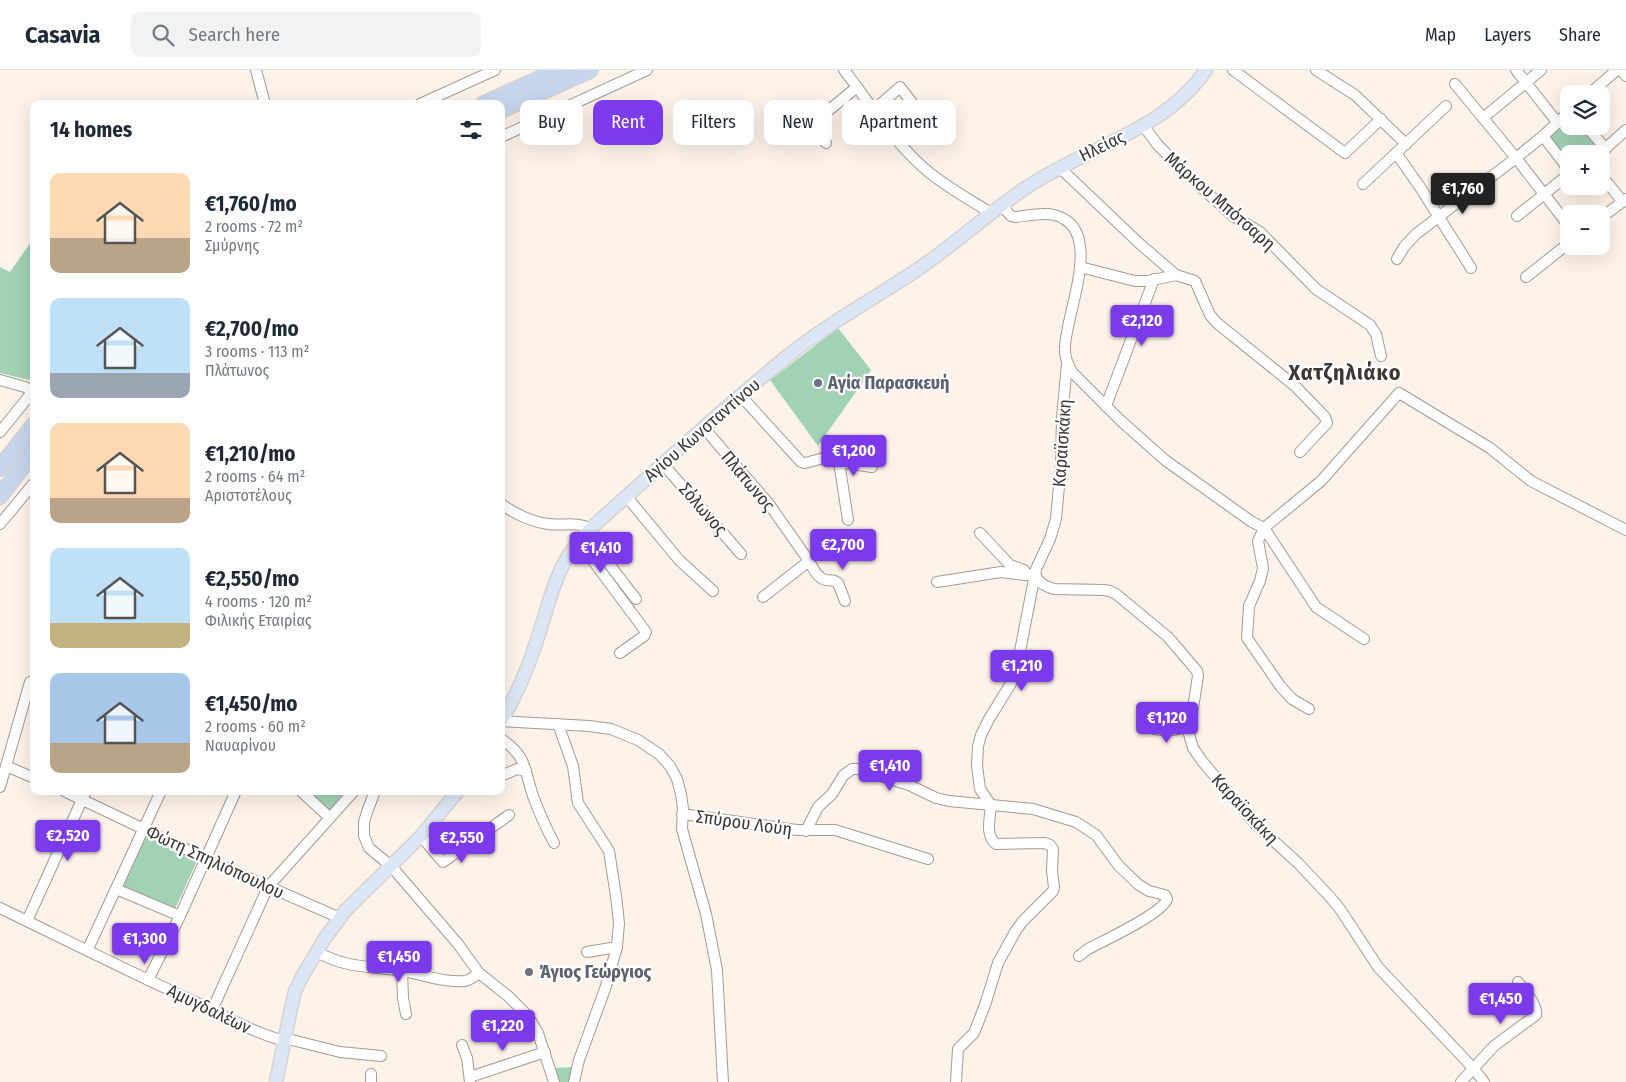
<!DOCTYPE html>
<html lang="en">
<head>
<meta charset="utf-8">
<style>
	:root { --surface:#fff; --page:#f2f2f3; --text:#1f2937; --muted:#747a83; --line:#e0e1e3; --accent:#7c3aed }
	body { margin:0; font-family:"Fira Sans Condensed",sans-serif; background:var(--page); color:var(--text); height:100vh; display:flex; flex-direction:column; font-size:19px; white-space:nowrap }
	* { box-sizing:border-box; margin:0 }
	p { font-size:16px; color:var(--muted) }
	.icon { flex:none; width:28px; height:28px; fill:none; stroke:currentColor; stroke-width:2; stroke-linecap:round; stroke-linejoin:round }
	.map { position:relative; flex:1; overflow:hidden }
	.details { position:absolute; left:30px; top:30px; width:475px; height:695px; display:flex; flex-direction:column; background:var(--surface); border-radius:10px; box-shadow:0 5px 20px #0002 }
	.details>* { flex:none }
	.hud { position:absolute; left:520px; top:30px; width:475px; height:45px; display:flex; gap:10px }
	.tools { position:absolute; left:1560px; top:15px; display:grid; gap:10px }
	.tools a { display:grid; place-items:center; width:50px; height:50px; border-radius:10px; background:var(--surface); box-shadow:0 5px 20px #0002; font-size:25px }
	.price { position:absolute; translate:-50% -42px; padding:0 11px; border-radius:5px; background:var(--accent); color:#fff; font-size:16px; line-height:32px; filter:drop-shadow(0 1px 2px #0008) }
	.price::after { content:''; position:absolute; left:50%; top:30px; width:15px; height:11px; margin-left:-8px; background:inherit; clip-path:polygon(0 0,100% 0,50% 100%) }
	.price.active { background:#222; color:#fff }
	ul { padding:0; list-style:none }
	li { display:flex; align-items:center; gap:15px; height:125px; padding:0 20px }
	li span { display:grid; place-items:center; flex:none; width:140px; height:100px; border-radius:10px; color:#555 }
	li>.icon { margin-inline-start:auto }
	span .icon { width:60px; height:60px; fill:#fffc; stroke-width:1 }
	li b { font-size:21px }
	h2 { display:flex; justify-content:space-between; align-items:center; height:60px; padding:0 20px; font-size:21px }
	.pill { padding:0 18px; border-radius:10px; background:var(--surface); box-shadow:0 5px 20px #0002; font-size:18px; line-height:45px }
	.pill.active { background:var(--accent); color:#fff }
	header { display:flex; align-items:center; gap:30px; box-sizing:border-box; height:70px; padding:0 25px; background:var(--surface); border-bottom:1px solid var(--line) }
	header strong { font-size:24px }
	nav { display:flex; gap:28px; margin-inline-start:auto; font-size:18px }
	.search { width:350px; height:45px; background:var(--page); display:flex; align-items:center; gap:12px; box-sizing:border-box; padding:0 18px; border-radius:10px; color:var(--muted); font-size:19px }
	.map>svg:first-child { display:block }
</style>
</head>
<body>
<header>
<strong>Casavia</strong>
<div class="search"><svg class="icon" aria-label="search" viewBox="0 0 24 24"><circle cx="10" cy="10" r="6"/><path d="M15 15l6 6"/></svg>Search here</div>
<nav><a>Map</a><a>Layers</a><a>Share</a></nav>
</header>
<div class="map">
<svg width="1626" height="1012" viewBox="0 0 1626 1012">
	<rect width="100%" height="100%" fill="#fef3ea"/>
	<g fill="#a1d2b5">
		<polygon points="1569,46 1569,56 1583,56 1598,75 1587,84 1569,84 1569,93 1550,66"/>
		<polygon points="31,172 34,174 34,305 29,310 0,303 0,197 10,202"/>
		<polygon points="838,258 871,300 818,376 770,310"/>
		<polygon points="306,721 345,721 330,742"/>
		<polygon points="145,766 197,791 175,839 122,816"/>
		<polygon points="575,997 572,1012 557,1012 553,998"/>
	</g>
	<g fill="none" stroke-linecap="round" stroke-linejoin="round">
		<defs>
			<g id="minor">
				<polyline points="256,0 265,34"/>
				<path d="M844 0C870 33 892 70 924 98 944 116 969 129 991 143"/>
				<polyline points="1233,0 1345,83 1381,49"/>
				<polyline points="1316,0 1355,25 1406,74"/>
				<polyline points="1516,0 1557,52"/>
				<polyline points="1621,0 1626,6"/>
				<polyline points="1455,14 1516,88 1569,156"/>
				<polyline points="1589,24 1617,0"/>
				<polyline points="420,34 495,0"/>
				<polyline points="874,40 900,17 920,43"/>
				<polyline points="802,43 826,73"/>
				<polyline points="1483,48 1541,0"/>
				<polyline points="811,55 857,17"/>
				<polyline points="1143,55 1157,74 1183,101 1233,146 1260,162 1316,219 1370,255 1376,264 1381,286"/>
				<polyline points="1586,56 1606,79"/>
				<polyline points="1543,66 1569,100"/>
				<polyline points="501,67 647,0"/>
				<polyline points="1396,83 1420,117 1471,198"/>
				<polyline points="1599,84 1626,60"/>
				<polyline points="1059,97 1140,174 1176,205 1195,211 1210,245 1217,253 1295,316 1325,347 1327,353 1300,382"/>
				<polyline points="1601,105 1623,132"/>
				<polyline points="1363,114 1446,36"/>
				<path d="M1001 135 1011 146 1015 147C1027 146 1043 142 1054 145 1106 157 1066 242 1065 277 1064 286 1068 295 1072 302L1120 350 1165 390 1252 452 1264 458 1316 537 1364 569"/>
				<polyline points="1517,146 1569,104"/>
				<polyline points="1601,148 1626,129"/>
				<polyline points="1397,189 1404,177 1416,164 1516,88 1543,66 1569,42"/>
				<polyline points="1080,197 1135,211 1148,211 1176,205"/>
				<polyline points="1526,207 1569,173"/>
				<path d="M1067 294 1062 348 1061 394 1056 449 1050 469 1036 499C1033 511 1044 516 1054 519L1104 520 1110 521 1116 524 1168 567 1197 601 1198 606 1189 664 1193 678 1202 691 1255 754 1298 793 1330 827 1340 839 1378 897 1473 998 1484 1012"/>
				<polyline points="0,310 25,317 34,322"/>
				<polyline points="741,326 801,392 805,393 824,388 839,392 848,450"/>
				<polyline points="1106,336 1154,209"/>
				<polyline points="704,358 769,434 809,491 763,527"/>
				<polyline points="0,362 34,320"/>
				<polyline points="839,392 872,397"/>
				<polyline points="663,394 741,484"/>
				<polyline points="627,427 679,490 713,521"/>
				<path d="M501 434C514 443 532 452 548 454 563 456 577 451 591 459"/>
				<polyline points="0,454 34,413"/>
				<polyline points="980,463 1010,495 1024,500"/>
				<polyline points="586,464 636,529"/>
				<polyline points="579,472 646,562 644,566 620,583"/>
				<path d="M809 491C813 498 817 508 826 510 831 510 834 510 838 513L845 531"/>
				<polyline points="937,512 1001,502 1025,505 1035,504"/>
				<polyline points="1309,639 1292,629 1281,617 1247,568 1249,536 1260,511 1263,498 1258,471 1264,458 1321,411 1399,323 1490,378 1531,411 1626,460"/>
				<polyline points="501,651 589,656 611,659 638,670 659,684 670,696 677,709 681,724 683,739 682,759 706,844 717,900 723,1012"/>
				<polyline points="558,654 573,696 578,733 609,781 616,826 619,853 617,877 605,919 579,990 574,1012"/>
				<path d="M1142 656C1161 661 1171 663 1190 655"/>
				<path d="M501 669C527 686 524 699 533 726 539 742 546 758 554 773"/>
				<polyline points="6,696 34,708"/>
				<polyline points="501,706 517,699 526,701"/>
				<polyline points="0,717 30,612 34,611"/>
				<polyline points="64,721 217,794 340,848"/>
				<polyline points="301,721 330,748"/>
				<polyline points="375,721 367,742 364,752 364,766 369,778 391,796 458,874 479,903 508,926 528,946 538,963 554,1012"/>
				<polyline points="991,735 980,719 977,696 978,676 981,665 989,649 1015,607 1035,504"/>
				<polyline points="682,744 797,760 835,760 928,789"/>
				<path d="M806 761 818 737 832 724 843 706 852 699H858L909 715 936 728 949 731 1033 739 1076 752 1096 765 1119 796 1139 815 1149 821 1165 825 1167 829C1162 844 1103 871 1088 879L1079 886"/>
				<polyline points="421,766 443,792 509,745"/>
				<polyline points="116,819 180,846"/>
				<path d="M0 838C64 869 128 901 193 931 223 945 252 962 284 971"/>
				<polyline points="27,851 86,721"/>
				<polyline points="88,879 161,721"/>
				<path d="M317 882C348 899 371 896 404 901 424 905 445 913 465 911 470 910 475 906 479 903"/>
				<polyline points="587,882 617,877"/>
				<polyline points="402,901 403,928 406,944"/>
				<polyline points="148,910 180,846 236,721"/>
				<polyline points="212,940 268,817 354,721"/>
				<polyline points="284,968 340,982 381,986"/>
				<polyline points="462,975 467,988 470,1012"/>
				<polyline points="371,1004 371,1012"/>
				<polyline points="470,1007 545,982"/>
				<path d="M956 1012 958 979 974 963 985 935 998 893 1015 862 1022 852 1053 821 1054 817 1052 801 1053 779 1050 775 1045 773 996 774C985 766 990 748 991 735"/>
				<path d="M1461 1012 1494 976 1536 945C1538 935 1524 920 1518 912"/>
			</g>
			<g id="major">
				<path d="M501 651C516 626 527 601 536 573 546 544 552 513 568 486 577 472 589 460 601 449 665 393 727 334 794 281 835 249 881 225 924 195 958 171 989 143 1024 119 1083 78 1164 62 1206 0"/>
				<polyline points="276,1012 290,943 295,921 303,905 325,868 346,840 421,766 458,721"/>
			</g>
			<g id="highway">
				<polyline points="484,34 559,0"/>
				<polyline points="501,40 590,0"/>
				<polyline points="0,398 34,355"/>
				<polyline points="0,426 34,381"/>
			</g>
		</defs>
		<use href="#minor" stroke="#a69b92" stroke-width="12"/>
		<use href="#major" stroke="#d4d3d2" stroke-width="15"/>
		<use href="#highway" stroke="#d4d3d2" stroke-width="18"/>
		<use href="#minor" stroke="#fff" stroke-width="10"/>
		<use href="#major" stroke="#dde6f4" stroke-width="12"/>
		<use href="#highway" stroke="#c7d6ed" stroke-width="15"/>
	</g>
	<g fill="#6b7280" stroke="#fff" stroke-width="2">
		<circle cx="818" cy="313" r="5"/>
		<circle cx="529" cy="902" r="5"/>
	</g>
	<g text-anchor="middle" stroke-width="4.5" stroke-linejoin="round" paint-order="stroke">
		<g font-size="18" fill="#3c3734" stroke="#fff">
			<text transform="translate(1102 76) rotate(-26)" y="6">Ηλείας</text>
			<text transform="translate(1220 131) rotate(41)" y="6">Μάρκου Μπότσαρη</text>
			<text transform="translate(702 360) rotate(-41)" y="6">Αγίου Κωνσταντίνου</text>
			<text transform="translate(1062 373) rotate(-86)" y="6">Καραϊσκάκη</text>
			<text transform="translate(748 411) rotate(50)" y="6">Πλάτωνος</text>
			<text transform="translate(703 439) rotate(49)" y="6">Σόλωνος</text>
			<text transform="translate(1245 739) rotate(47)" y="6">Καραϊσκάκη</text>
			<text transform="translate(744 753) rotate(8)" y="6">Σπύρου Λούη</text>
			<text transform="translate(215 792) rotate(25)" y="6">Φώτη Σπηλιόπουλου</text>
			<text transform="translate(209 939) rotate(26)" y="6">Αμυγδαλέων</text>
		</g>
		<g font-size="18" font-weight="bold" fill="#5b616d" stroke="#fff" text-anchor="start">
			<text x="828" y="319">Αγία Παρασκευή</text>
			<text x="539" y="908">Άγιος Γεώργιος</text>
		</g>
		<g font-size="22" font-weight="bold" letter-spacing="1" fill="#3c3734" stroke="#fff">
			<text x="1345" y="310">Χατζηλιάκο</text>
		</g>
	</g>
</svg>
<div class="tools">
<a><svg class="icon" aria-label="layers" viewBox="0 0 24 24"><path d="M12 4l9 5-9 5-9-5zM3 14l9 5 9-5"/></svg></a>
<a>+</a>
<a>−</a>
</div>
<b class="price active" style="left:1463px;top:145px">€1,760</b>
<b class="price" style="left:1142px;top:277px">€2,120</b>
<b class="price" style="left:854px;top:407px">€1,200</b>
<b class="price" style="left:843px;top:501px">€2,700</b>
<b class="price" style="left:601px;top:504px">€1,410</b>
<b class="price" style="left:1022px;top:622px">€1,210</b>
<b class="price" style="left:1167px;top:674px">€1,120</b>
<b class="price" style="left:890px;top:722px">€1,410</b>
<b class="price" style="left:68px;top:792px">€2,520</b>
<b class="price" style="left:462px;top:794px">€2,550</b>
<b class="price" style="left:145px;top:895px">€1,300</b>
<b class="price" style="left:399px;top:913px">€1,450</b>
<b class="price" style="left:1501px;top:955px">€1,450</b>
<b class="price" style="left:503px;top:982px">€1,220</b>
<div class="hud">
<a class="pill">Buy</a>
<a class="pill active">Rent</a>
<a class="pill">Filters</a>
<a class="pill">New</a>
<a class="pill">Apartment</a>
</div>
<section class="details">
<h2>14 homes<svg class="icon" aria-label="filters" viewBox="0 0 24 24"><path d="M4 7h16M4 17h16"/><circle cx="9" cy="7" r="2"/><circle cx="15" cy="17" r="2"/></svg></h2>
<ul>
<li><span style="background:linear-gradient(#ffd9b3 65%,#b9a48a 0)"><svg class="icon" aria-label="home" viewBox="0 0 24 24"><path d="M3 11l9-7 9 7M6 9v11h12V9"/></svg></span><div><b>€1,760/mo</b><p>2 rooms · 72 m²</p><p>Σμύρνης</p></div></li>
<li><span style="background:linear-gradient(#bfe0f5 75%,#9aa5b1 0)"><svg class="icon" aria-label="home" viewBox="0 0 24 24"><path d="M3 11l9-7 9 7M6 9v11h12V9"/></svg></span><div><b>€2,700/mo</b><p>3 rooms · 113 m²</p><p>Πλάτωνος</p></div></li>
<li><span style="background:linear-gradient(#ffd9b3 75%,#b9a48a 0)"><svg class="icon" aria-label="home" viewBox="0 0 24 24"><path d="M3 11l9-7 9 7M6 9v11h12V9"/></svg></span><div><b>€1,210/mo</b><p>2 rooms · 64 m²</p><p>Αριστοτέλους</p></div></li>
<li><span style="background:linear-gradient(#bfe0f5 75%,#c2b280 0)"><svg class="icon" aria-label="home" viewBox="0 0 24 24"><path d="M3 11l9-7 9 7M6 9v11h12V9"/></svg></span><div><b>€2,550/mo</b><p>4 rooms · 120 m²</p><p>Φιλικής Εταιρίας</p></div></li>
<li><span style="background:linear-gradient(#a9c7e8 70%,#b9a48a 0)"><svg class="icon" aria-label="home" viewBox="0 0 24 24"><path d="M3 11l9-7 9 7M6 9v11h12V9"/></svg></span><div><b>€1,450/mo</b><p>2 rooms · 60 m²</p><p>Ναυαρίνου</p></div></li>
</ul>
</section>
</div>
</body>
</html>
